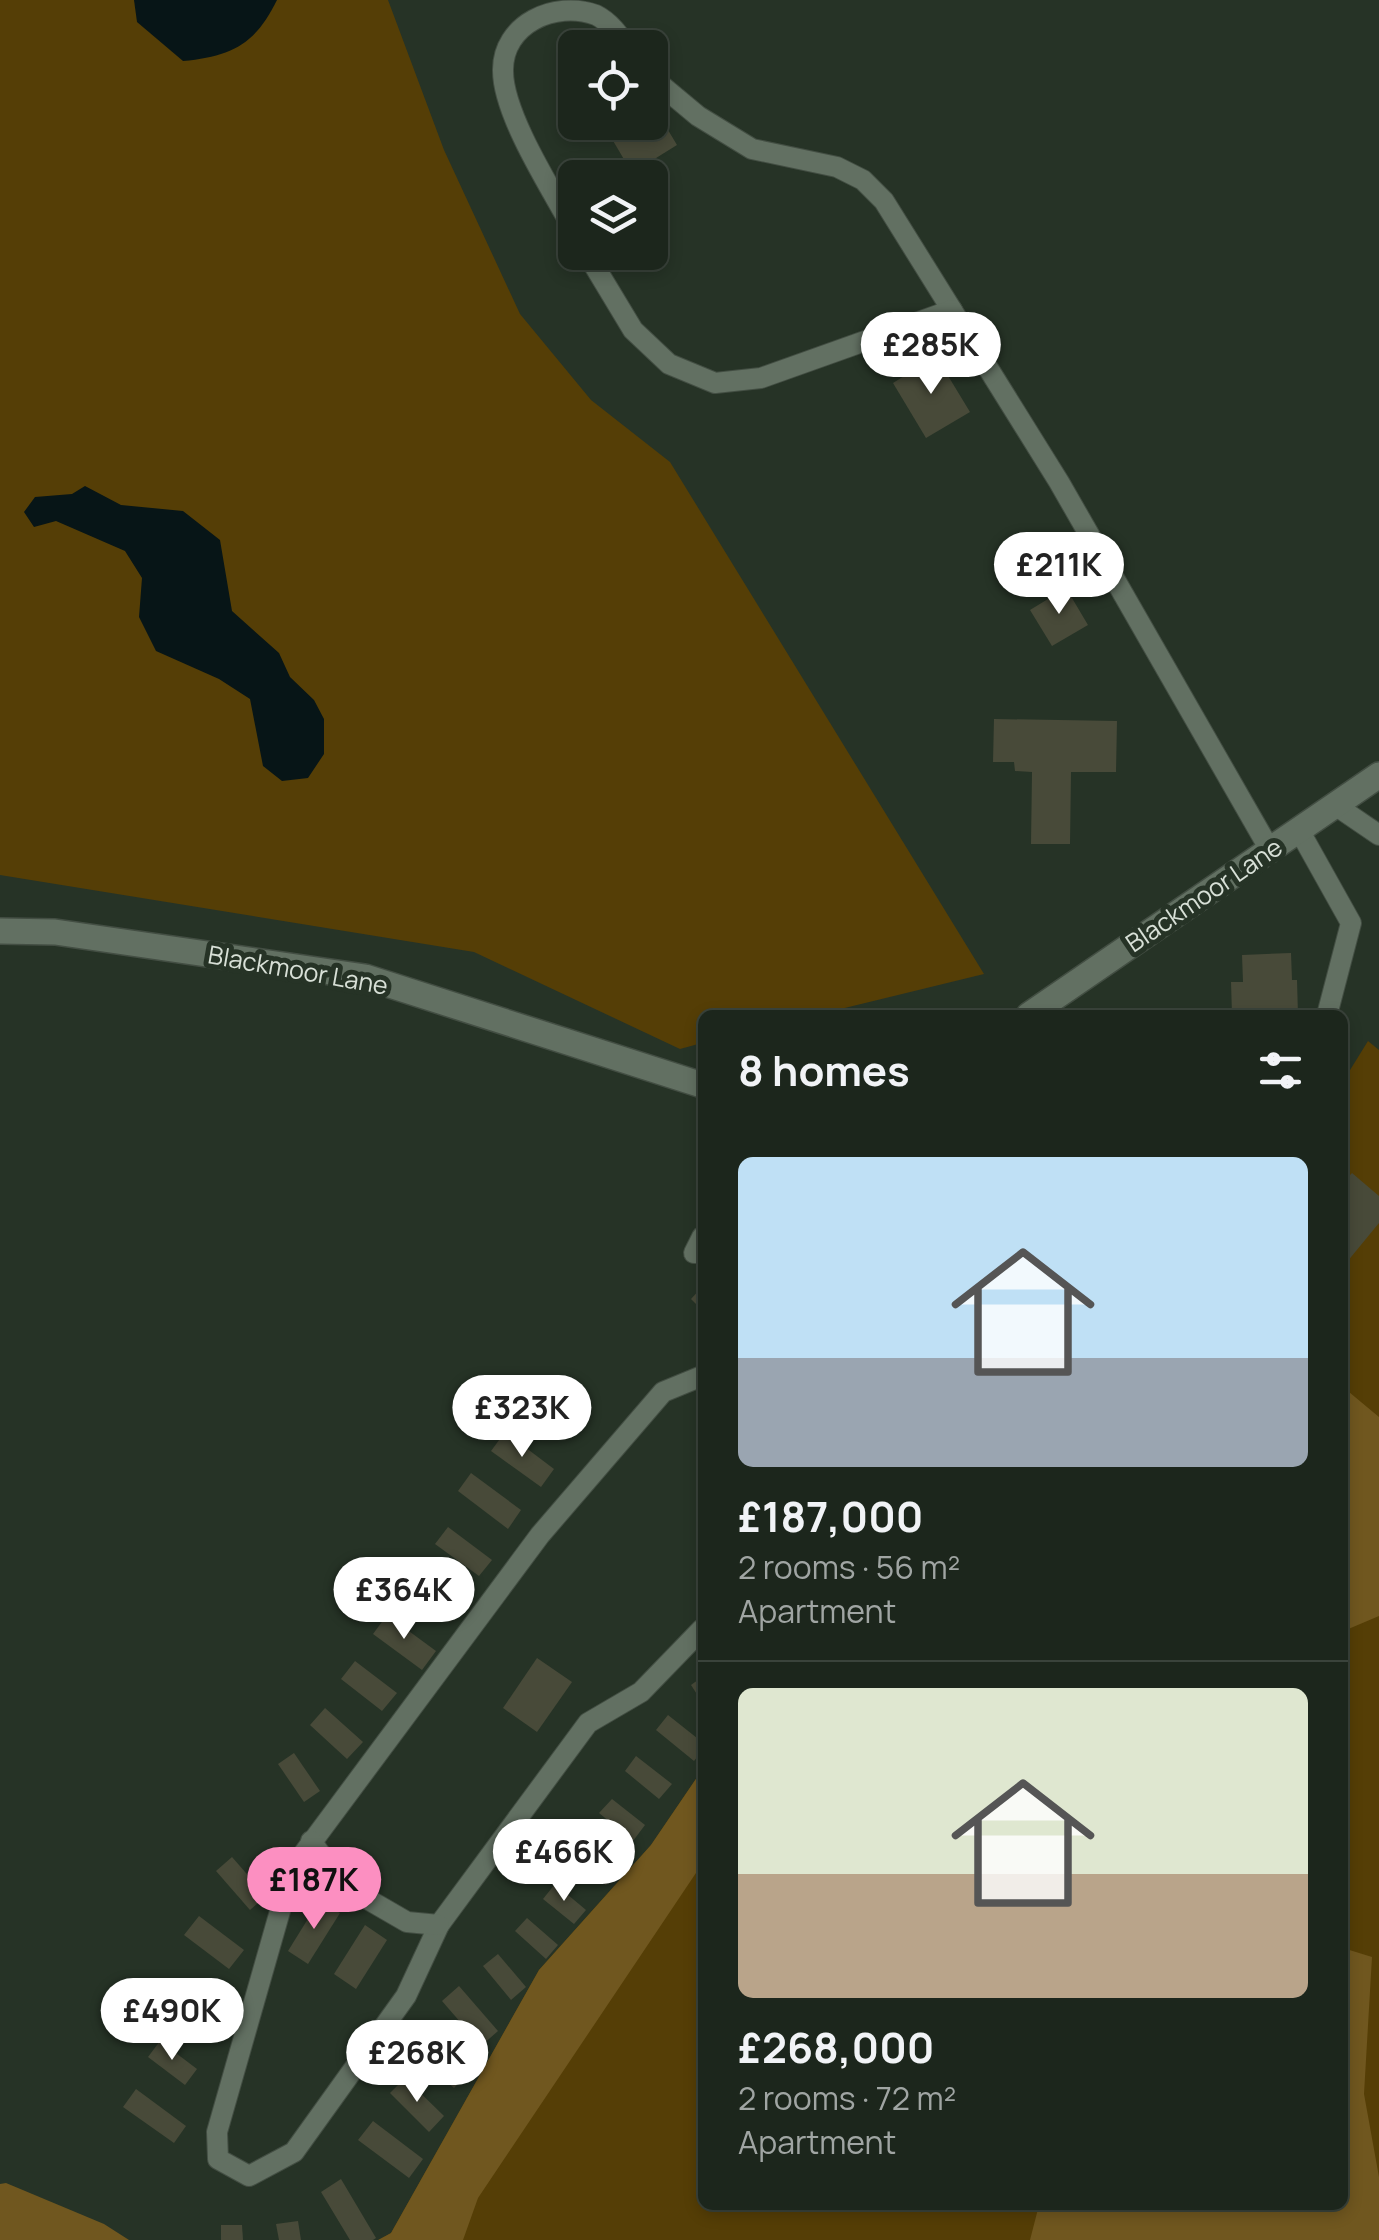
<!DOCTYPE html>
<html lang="en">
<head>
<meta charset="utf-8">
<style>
	:root { --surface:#1c261c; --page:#293229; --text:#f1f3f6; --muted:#a0a5a3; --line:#3a433b; --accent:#fc8fc1 }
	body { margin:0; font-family:Manrope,sans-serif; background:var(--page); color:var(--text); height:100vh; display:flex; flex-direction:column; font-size:38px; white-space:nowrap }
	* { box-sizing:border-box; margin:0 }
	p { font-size:32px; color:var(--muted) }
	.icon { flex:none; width:55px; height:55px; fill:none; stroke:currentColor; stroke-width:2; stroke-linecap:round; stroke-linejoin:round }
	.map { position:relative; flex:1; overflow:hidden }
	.side { position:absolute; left:698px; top:1010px; width:650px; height:1200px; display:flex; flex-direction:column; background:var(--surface); border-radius:15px; box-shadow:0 5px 15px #0003,0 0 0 2px var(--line) }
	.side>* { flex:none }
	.controls { position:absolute; left:558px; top:30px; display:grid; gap:20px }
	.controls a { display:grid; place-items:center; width:110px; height:110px; border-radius:15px; background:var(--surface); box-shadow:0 5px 15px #0003,0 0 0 2px var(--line); font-size:50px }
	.price { position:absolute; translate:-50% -85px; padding:0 22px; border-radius:35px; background:#fff; color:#222; font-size:32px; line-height:65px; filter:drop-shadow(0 2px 5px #0008) }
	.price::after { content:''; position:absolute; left:50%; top:60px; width:30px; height:22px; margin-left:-15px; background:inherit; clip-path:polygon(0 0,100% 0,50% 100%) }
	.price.current { background:var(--accent); color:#111 }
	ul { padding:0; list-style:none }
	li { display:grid; align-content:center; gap:20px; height:530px; padding:0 40px }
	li+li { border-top:2px solid var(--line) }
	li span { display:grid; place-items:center; height:310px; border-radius:15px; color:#555 }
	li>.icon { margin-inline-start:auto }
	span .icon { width:180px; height:180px; fill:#fffc; stroke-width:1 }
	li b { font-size:42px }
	h2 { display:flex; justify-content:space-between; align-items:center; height:120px; padding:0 40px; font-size:42px }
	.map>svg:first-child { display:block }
</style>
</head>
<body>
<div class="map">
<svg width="1379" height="2240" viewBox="0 0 1379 2240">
	<rect width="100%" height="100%" fill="#263326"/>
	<g fill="#553e06">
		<polygon points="0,0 388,0 444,150 520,314 591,400 670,462 984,974 816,1015 702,1015 702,1043 680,1049 474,952 0,875"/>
		<polygon points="1368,1041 1379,1050 1379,2240 379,2240 391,2233 539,1970 651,1845 702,1770 702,2205 1342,2205 1342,1083"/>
	</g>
	<g fill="#70571f">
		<polygon points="1343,1387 1379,1417 1379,1616 1346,1630 1343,1639"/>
		<polygon points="702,1770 702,1864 478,2198 463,2240 378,2240 391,2233 539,1970 651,1845"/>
		<polygon points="1343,1948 1372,1957 1364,2094 1379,2177 1379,2240 1030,2240 1039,2205 1342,2205"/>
		<polygon points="6,2183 104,2224 129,2240 0,2240 0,2184"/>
	</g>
	<g fill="#071517">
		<path d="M134 0H277C255 45 231 56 183 61L137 22Z"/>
		<polygon points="85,486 121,505 183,511 220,540 232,611 279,653 290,677 314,700 324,719 324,754 308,778 282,781 263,766 250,699 219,679 156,651 139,617 142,578 125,551 56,521 34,527 24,512 35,497 72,494"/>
	</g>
	<g fill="#484a39">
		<polygon points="650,100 677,145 632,173 602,122 650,122"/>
		<polygon points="936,356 970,412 926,438 893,383"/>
		<polygon points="1043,537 1058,561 1011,589 997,565"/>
		<polygon points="1066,588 1088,625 1052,646 1030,610"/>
		<polygon points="994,719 1117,721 1116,772 1071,772 1070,844 1031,844 1032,772 1015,771 1014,762 993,762"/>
		<polygon points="1291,953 1292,980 1297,980 1298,1015 1232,1015 1231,982 1243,982 1242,955"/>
		<polygon points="1352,1173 1379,1196 1379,1223 1342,1268 1342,1184"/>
		<polygon points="702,1287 702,1310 691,1299"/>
		<polygon points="505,1432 554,1469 541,1487 491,1451"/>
		<polygon points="471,1473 521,1510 508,1529 458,1491"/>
		<polygon points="448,1527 492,1560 479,1576 435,1544"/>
		<polygon points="415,1568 464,1604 450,1622 401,1586"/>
		<polygon points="387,1615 436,1651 422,1670 373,1634"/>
		<polygon points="537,1658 572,1682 537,1732 503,1708"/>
		<polygon points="355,1661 397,1693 382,1711 341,1679"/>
		<polygon points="702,1677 702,1702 691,1685"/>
		<polygon points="325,1708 363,1742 347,1759 310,1725"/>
		<polygon points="668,1715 702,1742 702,1751 694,1761 656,1730"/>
		<polygon points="294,1753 320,1791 304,1802 278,1764"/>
		<polygon points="636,1756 672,1784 659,1799 625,1771"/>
		<polygon points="612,1799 645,1825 633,1841 599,1813"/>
		<polygon points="583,1844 618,1868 606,1885 571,1861"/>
		<polygon points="232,1857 266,1896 250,1910 216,1871"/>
		<polygon points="555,1884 586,1910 574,1924 543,1899"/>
		<polygon points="319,1901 340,1913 308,1964 288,1951"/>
		<polygon points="199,1916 244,1950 229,1969 184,1935"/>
		<polygon points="527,1918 558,1945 546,1959 515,1931"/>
		<polygon points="365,1925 387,1940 356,1989 334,1974"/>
		<polygon points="498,1954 526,1987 511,2000 483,1966"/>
		<polygon points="185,1984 228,2017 214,2036 171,2004"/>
		<polygon points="459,1986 498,2031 481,2046 442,2001"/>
		<polygon points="428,2032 470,2071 454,2088 412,2050"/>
		<polygon points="160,2041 197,2069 185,2085 148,2057"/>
		<polygon points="405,2078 444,2116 429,2132 390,2093"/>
		<polygon points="136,2089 186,2126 174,2143 123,2107"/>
		<polygon points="373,2121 423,2159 409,2178 358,2140"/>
		<polygon points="341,2179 376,2238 373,2240 350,2240 321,2192"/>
		<polygon points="298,2221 301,2240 279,2240 276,2224"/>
		<polygon points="221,2225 242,2225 243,2240 221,2240"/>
	</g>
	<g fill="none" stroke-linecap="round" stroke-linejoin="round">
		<defs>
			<g id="lane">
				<polyline points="650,76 698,116 752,149 837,167 863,180 884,201 1059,482 1270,850"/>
				<path d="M575 232C553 192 503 115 503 71 502 24 555 0 596 15 610 22 619 35 628 48"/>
				<polyline points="586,252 633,330 669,364 715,383 761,378 952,310"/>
				<polyline points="1335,805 1379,835"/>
				<polyline points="1299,830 1351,923 1327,1015"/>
				<polyline points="694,1253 702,1237"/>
				<polyline points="702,1376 663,1392 540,1535 292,1869 217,2132 218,2159 249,2176 294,2152 406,1996 439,1925 588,1723 641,1692 702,1629"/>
				<polyline points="311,1841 343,1885 407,1922 439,1925"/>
			</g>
			<g id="street">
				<polyline points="0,931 55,932 365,977 702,1085"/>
				<polyline points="1029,1015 1379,775"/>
			</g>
		</defs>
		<use href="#lane" stroke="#434e43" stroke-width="22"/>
		<use href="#street" stroke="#434e43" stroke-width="28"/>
		<use href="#lane" stroke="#627062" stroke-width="20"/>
		<use href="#street" stroke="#627062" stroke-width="25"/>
	</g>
	<g text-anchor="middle" stroke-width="10" stroke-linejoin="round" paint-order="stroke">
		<g font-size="25" fill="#d8e0d7" stroke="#263326">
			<text transform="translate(1204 895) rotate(-34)" y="9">Blackmoor Lane</text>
			<text transform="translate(298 970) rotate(10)" y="9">Blackmoor Lane</text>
		</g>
	</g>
</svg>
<div class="controls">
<a><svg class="icon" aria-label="locate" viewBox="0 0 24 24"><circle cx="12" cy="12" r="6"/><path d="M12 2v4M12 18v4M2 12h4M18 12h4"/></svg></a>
<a><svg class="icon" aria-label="layers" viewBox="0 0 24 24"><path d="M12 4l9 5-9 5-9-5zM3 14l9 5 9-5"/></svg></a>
</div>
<b class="price" style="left:931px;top:397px">£285K</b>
<b class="price" style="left:1059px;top:617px">£211K</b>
<b class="price" style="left:522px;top:1460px">£323K</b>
<b class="price" style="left:404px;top:1642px">£364K</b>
<b class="price" style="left:564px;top:1904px">£466K</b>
<b class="price current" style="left:314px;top:1932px">£187K</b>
<b class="price" style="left:172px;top:2063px">£490K</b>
<b class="price" style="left:417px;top:2105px">£268K</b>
<section class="side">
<h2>8 homes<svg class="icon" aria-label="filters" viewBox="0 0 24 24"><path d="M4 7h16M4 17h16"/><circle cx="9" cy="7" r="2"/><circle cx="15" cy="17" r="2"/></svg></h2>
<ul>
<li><span style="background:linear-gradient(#bfe0f5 65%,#9aa5b1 0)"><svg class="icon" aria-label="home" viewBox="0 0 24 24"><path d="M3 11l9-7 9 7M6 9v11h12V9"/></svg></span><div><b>£187,000</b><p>2 rooms · 56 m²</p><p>Apartment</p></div></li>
<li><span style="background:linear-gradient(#dfe7d0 60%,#b9a48a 0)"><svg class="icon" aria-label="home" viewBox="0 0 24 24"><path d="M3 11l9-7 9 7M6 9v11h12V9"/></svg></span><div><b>£268,000</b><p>2 rooms · 72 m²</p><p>Apartment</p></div></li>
</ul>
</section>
</div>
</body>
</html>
